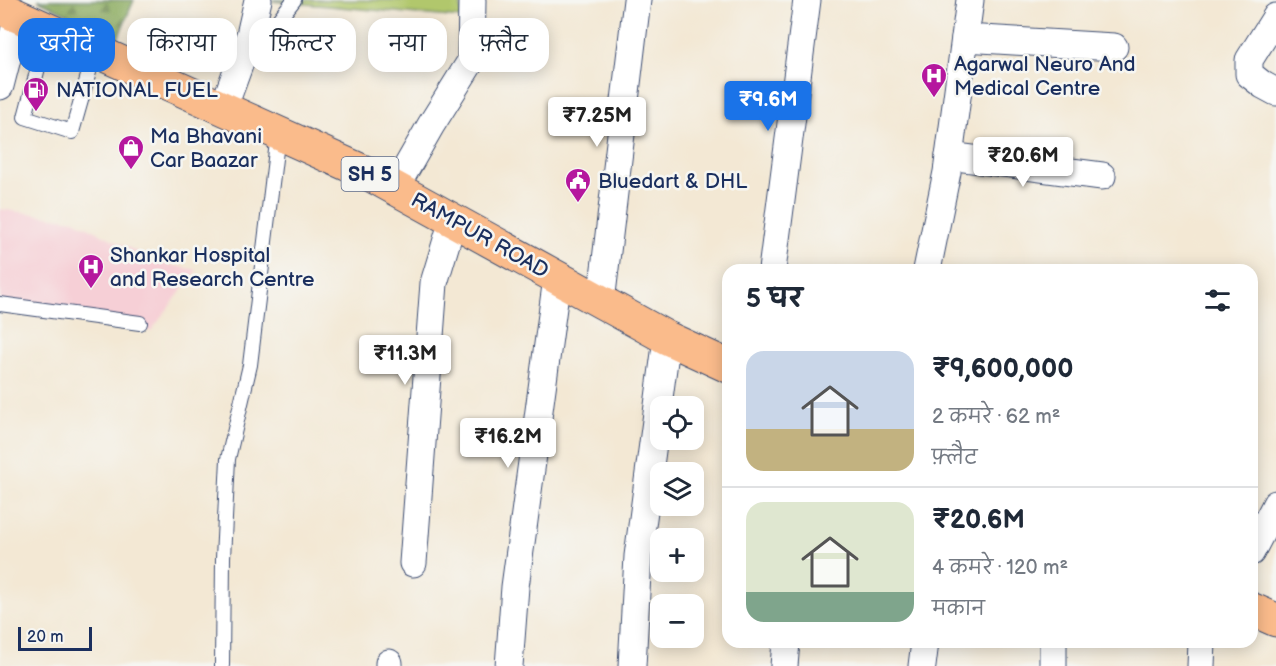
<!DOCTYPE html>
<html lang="hi">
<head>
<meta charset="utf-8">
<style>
	:root { --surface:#fff; --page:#f2f2f3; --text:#1f2937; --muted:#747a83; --line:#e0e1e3; --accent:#1a73e8 }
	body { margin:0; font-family:"Balsamiq Sans","Playpen Sans Deva",sans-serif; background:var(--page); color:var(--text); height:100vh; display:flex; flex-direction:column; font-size:22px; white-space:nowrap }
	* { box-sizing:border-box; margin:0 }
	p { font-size:20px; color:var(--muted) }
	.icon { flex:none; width:33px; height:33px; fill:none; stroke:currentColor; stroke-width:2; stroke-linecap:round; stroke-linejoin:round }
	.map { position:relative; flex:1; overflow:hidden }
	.side { position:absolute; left:722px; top:264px; width:536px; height:384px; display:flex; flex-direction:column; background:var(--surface); border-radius:18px; box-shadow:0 3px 15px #0003 }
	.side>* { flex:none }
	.banner { position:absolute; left:18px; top:18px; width:570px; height:54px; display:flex; gap:12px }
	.controls { position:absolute; left:650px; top:396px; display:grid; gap:12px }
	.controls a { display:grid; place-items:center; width:54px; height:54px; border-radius:12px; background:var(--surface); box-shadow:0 3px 15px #0003; font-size:30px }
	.scale { position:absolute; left:18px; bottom:15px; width:74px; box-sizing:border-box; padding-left:6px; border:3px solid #1b2f5e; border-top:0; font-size:16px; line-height:21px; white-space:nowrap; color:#1b2f5e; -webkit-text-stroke:4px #f6f6f2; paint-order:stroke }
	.price { position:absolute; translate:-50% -51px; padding:0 14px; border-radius:6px; background:#fff; color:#222; font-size:20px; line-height:39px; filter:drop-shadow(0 2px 3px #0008) }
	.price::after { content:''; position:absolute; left:50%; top:36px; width:18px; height:14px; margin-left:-9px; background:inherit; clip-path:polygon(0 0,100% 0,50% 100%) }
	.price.selected { background:var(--accent); color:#fff }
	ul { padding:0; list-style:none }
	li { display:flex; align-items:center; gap:18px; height:150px; padding:0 24px }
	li+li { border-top:2px solid var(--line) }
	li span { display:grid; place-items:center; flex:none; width:168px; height:120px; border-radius:18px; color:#555 }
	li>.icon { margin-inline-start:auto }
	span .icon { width:72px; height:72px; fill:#fffc; stroke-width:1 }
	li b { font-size:26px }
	h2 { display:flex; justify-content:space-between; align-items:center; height:72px; padding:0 24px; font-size:26px }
	.chip { padding:0 21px; border-radius:18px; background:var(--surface); box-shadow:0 3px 15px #0003; font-size:21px; line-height:54px }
	.chip.selected { background:var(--accent); color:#fff }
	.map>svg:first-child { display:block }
</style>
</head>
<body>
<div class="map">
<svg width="1276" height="666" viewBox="0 0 1276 666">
	<defs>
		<pattern id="forest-firs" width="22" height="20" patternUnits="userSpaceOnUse" patternTransform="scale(1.5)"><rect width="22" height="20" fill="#8cac60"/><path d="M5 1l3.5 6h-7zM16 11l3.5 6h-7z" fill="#728c52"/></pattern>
	</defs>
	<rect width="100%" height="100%" fill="#f6f6f2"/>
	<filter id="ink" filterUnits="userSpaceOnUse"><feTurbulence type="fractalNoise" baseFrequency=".0167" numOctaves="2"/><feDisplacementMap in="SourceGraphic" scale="12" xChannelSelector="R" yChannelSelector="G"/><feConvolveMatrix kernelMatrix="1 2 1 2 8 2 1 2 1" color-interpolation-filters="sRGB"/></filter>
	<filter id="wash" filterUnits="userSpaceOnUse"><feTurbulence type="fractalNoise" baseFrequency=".008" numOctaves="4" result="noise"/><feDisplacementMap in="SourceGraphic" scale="24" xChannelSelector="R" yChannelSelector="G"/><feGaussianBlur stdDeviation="1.35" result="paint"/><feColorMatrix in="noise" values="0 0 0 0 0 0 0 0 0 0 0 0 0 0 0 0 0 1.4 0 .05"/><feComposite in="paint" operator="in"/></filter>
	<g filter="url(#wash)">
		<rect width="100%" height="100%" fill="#f3e8d4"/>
		<polygon fill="#f6cfd6" points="0,209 74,220 159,263 197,270 151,331 0,311"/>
		<polygon fill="#b1c76c" stroke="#667b65" stroke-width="1.5" points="273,0 461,0 461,18 273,1"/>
		<polygon fill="url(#forest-firs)" stroke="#546e5f" stroke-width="1.5" points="38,0 134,0 118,38"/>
	</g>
	<g filter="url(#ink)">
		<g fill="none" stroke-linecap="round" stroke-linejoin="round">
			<defs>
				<g id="lane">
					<polyline points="48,30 25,117 72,132 95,51"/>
					<polyline points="250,35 276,23 294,0"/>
					<polyline points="0,304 140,323"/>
					<polyline points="222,666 223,558 228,459 250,365 278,134"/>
				</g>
				<g id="street">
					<polyline points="1276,17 1249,60 1249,74 1263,85 1276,92"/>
					<polyline points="965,38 1114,47"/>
					<polyline points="0,86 18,16"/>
					<polyline points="223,109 250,35 258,0"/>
					<polyline points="949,156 1102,176"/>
					<polyline points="395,188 431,125 471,61 472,0"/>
					<polyline points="772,270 807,0"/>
					<polyline points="927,270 947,172 970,0"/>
					<polyline points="601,302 637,0"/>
					<polyline points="1251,552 1276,504"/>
					<polyline points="413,563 434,283 453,220"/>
					<polyline points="389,666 389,663"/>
					<polyline points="509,666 515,587 557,278"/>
					<polyline points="632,666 638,556 667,338"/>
					<polyline points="784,666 786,642"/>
					<polyline points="922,666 925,642"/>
					<polyline points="1053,666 1053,642"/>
					<polyline points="1201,666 1202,642"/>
				</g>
				<g id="primary">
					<polyline points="0,8 371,175 667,338 728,366"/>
					<polyline points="1251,609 1276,620"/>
				</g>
			</defs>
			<use href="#lane" stroke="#3b4b70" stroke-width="16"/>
			<use href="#street" stroke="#3b4b70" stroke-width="29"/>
			<use href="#primary" stroke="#3b4b70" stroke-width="35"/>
			<use href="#lane" stroke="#fff" stroke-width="14"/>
			<use href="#street" stroke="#fff" stroke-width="27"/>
			<use href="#primary" stroke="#fabb8b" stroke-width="33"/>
		</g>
	</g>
	<defs>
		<symbol id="hospital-pin" viewBox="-11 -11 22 30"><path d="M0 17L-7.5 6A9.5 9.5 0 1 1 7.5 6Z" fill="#b5179e" stroke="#f6f6f2"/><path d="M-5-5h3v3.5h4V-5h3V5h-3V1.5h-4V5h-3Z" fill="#fff"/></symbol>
		<symbol id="fuel-pin" viewBox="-11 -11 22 30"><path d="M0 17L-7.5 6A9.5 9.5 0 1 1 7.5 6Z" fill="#b5179e" stroke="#f6f6f2"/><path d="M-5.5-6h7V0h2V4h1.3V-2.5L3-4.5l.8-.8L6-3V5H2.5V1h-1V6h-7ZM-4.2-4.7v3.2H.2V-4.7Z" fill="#fff"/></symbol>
		<symbol id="shop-pin" viewBox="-11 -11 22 30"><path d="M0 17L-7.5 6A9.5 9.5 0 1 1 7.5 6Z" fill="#b5179e" stroke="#f6f6f2"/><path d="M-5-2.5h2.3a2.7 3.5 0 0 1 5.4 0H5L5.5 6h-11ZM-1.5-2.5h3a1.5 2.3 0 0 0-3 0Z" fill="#fff"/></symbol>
		<symbol id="civic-pin" viewBox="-11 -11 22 30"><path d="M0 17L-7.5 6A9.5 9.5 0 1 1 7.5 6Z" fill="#b5179e" stroke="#f6f6f2"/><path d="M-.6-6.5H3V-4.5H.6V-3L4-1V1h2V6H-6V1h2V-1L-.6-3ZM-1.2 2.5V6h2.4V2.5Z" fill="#fff"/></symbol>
	</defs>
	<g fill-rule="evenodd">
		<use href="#hospital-pin" x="919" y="61" width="30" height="40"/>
		<use href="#fuel-pin" x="21" y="75" width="30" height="40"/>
		<use href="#shop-pin" x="116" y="133" width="30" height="40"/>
		<use href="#civic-pin" x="563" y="166" width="30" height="40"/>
		<use href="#hospital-pin" x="76" y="252" width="30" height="40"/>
	</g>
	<g text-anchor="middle" stroke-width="5" stroke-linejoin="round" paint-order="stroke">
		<rect fill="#f6f6f2" stroke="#5d6b8a" stroke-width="1.5" x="341.5" y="157" width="57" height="34" rx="4.5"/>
		<g font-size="20" font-weight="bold" fill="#1b2f5e">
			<text x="370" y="181">SH 5</text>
		</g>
		<g font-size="21" fill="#1b2f5e" stroke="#f6f6f2" text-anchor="start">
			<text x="954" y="71">Agarwal Neuro And<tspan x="954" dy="24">Medical Centre</tspan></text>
			<text x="56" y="97">NATIONAL FUEL</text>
			<text x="150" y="143">Ma Bhavani<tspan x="150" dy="24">Car Baazar</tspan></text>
			<text x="598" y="188">Bluedart &amp; DHL</text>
			<text x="110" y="262">Shankar Hospital<tspan x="110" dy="24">and Research Centre</tspan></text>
		</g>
		<g font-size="21" fill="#1b2f5e" stroke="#f6f6f2">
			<text transform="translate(480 235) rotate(29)" y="7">RAMPUR ROAD</text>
		</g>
	</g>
</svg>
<div class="controls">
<a><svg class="icon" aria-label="locate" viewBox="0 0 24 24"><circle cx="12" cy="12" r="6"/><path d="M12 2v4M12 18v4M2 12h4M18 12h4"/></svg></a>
<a><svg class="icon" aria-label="layers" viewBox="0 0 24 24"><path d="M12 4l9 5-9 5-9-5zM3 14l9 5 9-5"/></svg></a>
<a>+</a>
<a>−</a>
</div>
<div class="scale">20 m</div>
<b class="price selected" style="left:768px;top:132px">₹9.6M</b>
<b class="price" style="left:597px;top:148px">₹7.25M</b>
<b class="price" style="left:1023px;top:188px">₹20.6M</b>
<b class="price" style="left:405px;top:386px">₹11.3M</b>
<b class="price" style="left:508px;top:469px">₹16.2M</b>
<div class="banner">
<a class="chip selected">खरीदें</a>
<a class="chip">किराया</a>
<a class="chip">फ़िल्टर</a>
<a class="chip">नया</a>
<a class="chip">फ़्लैट</a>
</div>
<section class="side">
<h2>5 घर<svg class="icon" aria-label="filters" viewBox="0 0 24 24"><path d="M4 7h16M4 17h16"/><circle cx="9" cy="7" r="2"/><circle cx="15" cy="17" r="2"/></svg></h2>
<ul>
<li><span style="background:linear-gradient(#c9d6e8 65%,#c2b280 0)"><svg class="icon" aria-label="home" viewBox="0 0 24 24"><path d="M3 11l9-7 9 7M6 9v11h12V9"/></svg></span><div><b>₹9,600,000</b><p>2 कमरे · 62 m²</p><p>फ़्लैट</p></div></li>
<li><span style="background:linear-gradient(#dfe7d0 75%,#7fa58c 0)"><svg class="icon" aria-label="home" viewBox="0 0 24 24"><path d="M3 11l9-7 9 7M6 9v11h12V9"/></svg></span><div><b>₹20.6M</b><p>4 कमरे · 120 m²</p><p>मकान</p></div></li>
</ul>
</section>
</div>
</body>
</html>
